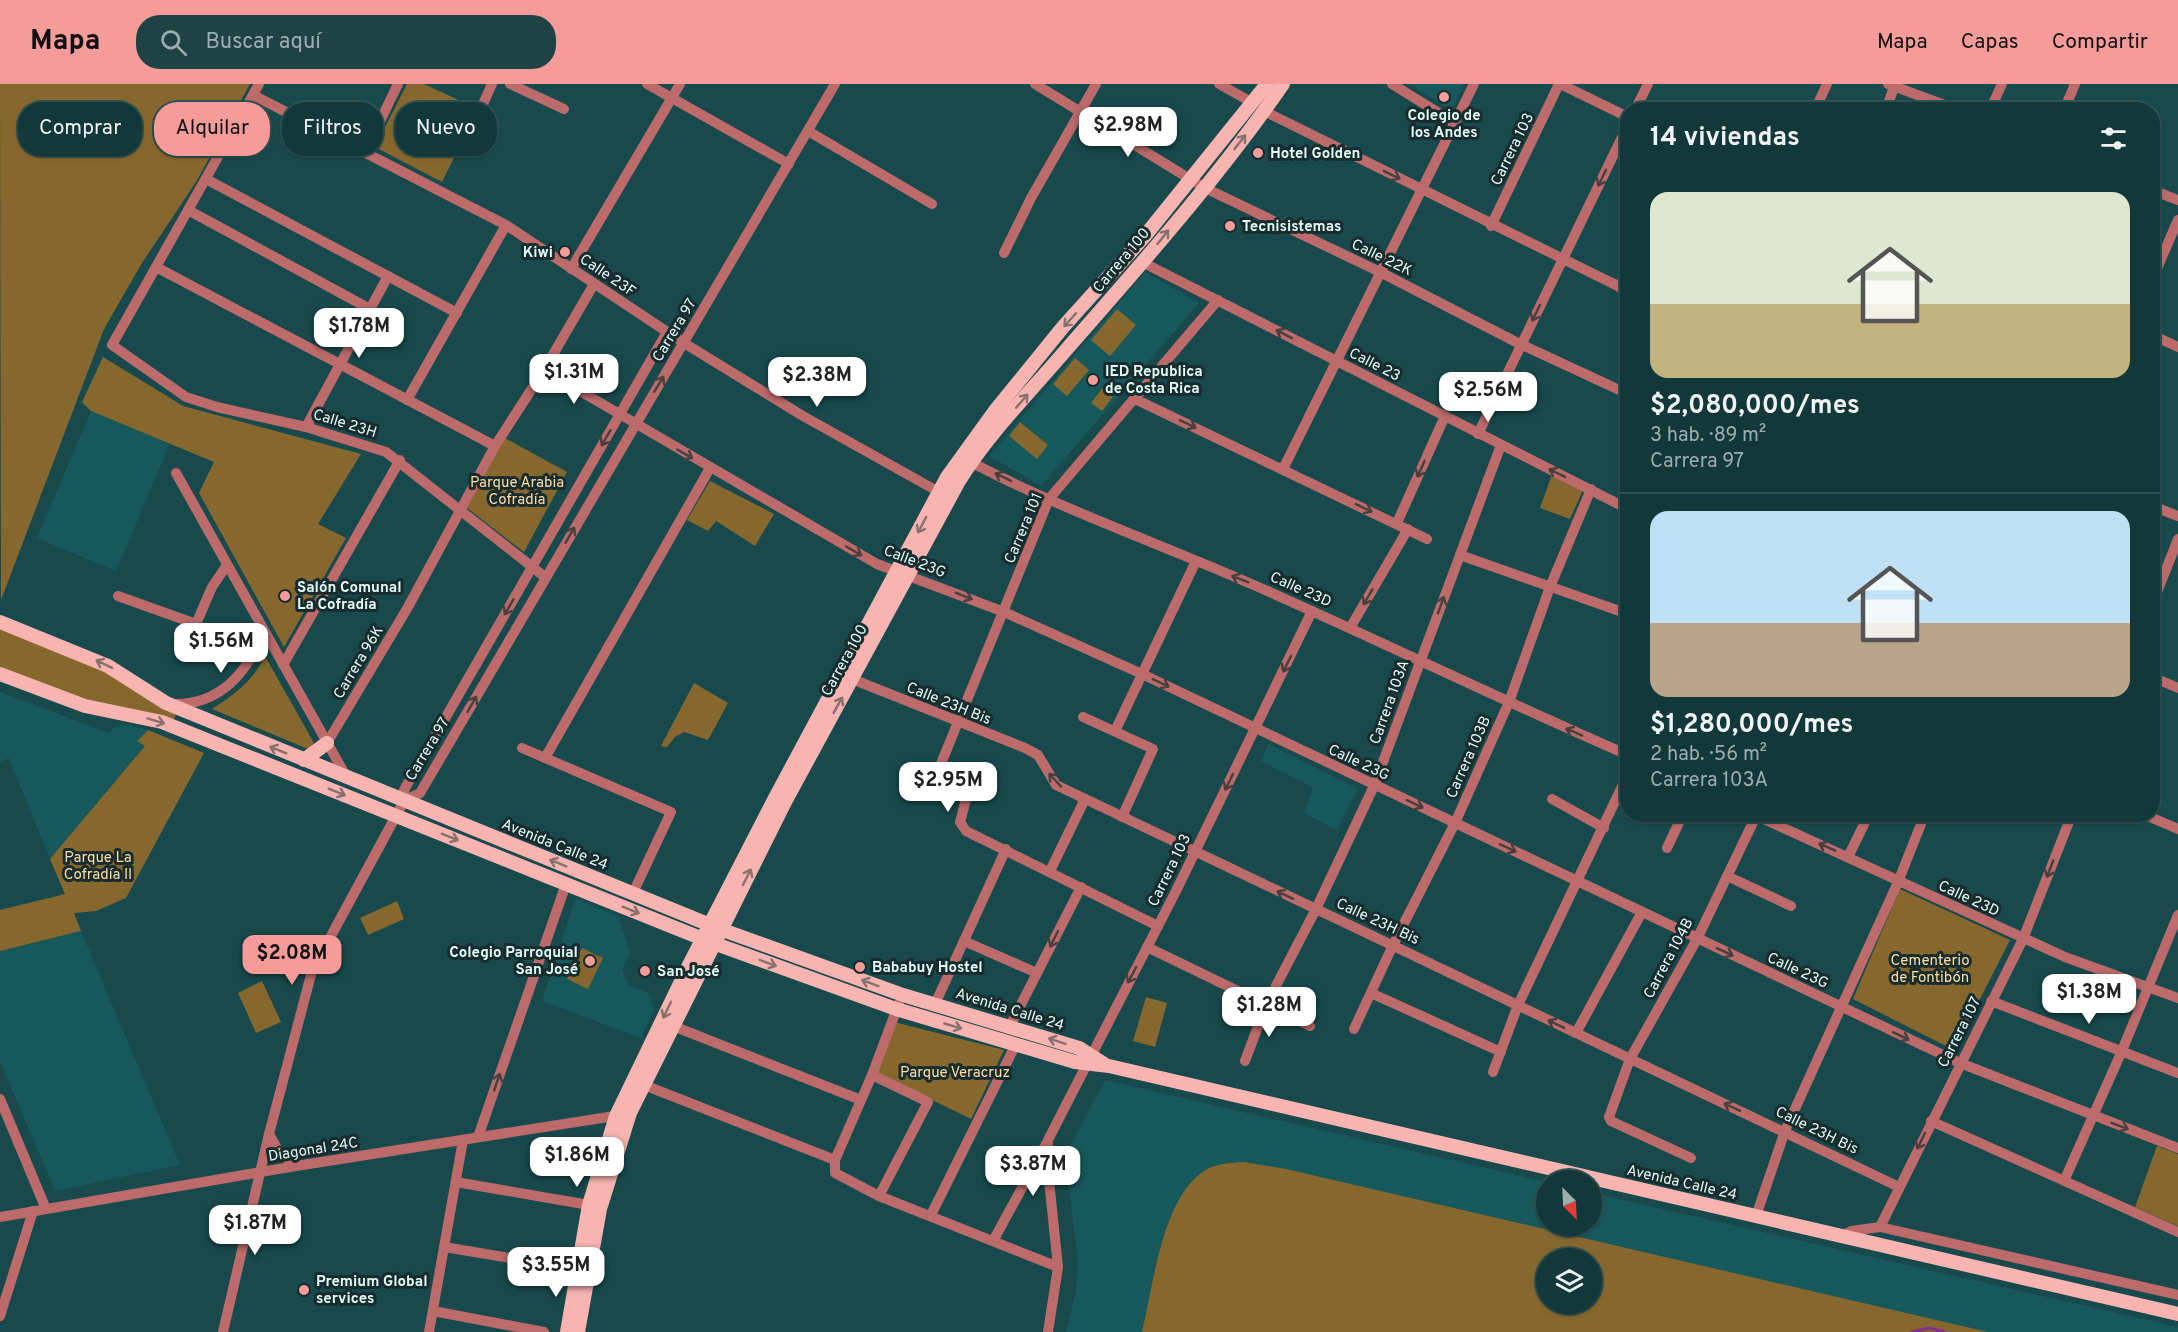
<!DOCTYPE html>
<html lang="es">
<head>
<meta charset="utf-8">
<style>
	:root { --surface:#12383a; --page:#1f4345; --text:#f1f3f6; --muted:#9cacaf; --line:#315254; --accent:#f59b99 }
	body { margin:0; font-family:Overpass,sans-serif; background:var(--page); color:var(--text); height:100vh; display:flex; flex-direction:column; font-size:22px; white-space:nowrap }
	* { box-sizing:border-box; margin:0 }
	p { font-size:20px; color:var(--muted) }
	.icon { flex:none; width:33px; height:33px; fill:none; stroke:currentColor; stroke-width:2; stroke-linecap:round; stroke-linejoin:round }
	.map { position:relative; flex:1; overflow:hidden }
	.drawer { position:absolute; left:1620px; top:18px; width:540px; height:720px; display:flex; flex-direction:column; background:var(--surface); border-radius:24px; box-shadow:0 2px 4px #0004,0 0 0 2px var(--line) }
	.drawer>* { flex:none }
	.hud { position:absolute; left:18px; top:18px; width:570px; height:54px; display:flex; gap:12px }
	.needle { width:39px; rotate:156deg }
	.buttons { position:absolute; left:1536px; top:1086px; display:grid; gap:12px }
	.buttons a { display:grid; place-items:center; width:66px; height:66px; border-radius:50%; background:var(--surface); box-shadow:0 2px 4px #0004,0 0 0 2px var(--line); font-size:30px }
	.price { position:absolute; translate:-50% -51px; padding:0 14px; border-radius:12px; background:#fff; color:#222; font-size:20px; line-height:39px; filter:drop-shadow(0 2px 3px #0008) }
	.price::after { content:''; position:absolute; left:50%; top:36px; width:18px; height:14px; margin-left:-9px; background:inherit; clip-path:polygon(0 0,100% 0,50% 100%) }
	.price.active { background:var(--accent); color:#111 }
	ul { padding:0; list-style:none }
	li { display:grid; align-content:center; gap:12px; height:318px; padding:0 30px }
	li+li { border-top:2px solid var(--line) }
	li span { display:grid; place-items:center; height:186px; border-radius:18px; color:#555 }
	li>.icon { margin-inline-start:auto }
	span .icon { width:108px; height:108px; fill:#fffc; stroke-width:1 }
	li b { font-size:26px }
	h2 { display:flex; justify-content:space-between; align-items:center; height:72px; padding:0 30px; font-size:26px }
	.chip { padding:0 21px; border-radius:24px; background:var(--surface); box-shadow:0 2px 4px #0004,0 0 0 2px var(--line); font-size:21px; line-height:54px }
	.chip.active { background:var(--accent); color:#111 }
	header { display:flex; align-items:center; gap:36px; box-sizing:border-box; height:84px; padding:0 30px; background:var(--accent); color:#111 }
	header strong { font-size:28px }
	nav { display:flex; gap:33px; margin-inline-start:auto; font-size:21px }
	.search { width:420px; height:54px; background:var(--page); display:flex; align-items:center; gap:15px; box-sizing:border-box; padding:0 21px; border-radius:24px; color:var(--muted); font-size:22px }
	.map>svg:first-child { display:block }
</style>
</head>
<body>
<header>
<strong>Mapa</strong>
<div class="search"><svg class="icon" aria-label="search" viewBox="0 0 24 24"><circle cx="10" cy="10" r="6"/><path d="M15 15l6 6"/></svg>Buscar aquí</div>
<nav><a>Mapa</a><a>Capas</a><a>Compartir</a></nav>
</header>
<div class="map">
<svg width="2178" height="1248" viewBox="0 0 2178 1248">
	<rect width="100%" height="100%" fill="#184a4d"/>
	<g fill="#17585c" fill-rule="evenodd">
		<polygon points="1409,0 1464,0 1452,26"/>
		<polygon points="1145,188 1199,219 1041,402 989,372"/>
		<polygon points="91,327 170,360 116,487 37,454"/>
		<polygon points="0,608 109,649 115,643 130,641 148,646 137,657 145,662 50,775 9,674 0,678"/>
		<polygon points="1268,660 1358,705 1337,746 1304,729 1313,703 1261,677"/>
		<polygon points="575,815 618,832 630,869 622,886 629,902 648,909 654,925 641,954 542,917"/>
		<polygon points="81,847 180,1081 55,1107 0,977 0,867"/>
		<path d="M1105 996 1546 1098V1142H1592V1109L2178 1243V1248H1066L1076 1207 1078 1177 1065 1072ZM1546 1174H1592V1220H1546Z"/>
	</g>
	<g fill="#86682e" fill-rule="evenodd">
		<polygon points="0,0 250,0 196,98 142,179 104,245 1,516"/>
		<polygon points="407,0 424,0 478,25 442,98 375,63"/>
		<polygon points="1117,225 1136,241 1110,272 1091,256"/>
		<polygon points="103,273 183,322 361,370 318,440 346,454 284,563 199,409 214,378 91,327 82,318"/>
		<polygon points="1075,274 1089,286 1067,312 1053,300"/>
		<polygon points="1108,297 1119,305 1102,327 1091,319"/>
		<polygon points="1020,338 1048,361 1037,375 1009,352"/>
		<polygon points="505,354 567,388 524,468 467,424"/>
		<polygon points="1552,390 1583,406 1570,435 1540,424"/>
		<polygon points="710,397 774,430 755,462 716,437 708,447 687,436"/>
		<polygon points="0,545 99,584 176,630 173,637 105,622 0,584"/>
		<path d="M265 572 314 659 308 665 212 625C235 610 253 597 265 572Z"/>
		<polygon points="694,599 728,619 708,656 684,648 675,653 667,663 661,662"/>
		<polygon points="148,646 204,669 126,814 96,827 74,829 81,847 0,867 0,826 65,810 50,775 145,662 137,657"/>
		<polygon points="1900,805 2010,856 1954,966 1853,915"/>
		<polygon points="397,817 404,835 368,851 360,834"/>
		<polygon points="582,864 603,874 588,905 567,895"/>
		<polygon points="262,897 281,938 256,949 238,909"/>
		<polygon points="1146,913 1167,919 1155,963 1133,957"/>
		<polygon points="894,938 1004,966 971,1035 877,989"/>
		<polygon points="2157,1062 2178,1070 2178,1142 2135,1123"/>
		<path d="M1244 1078 1286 1085 1988 1248H1142C1153 1203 1162 1114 1204 1087 1216 1079 1230 1079 1244 1078ZM1546 1174H1592V1220H1546Z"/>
	</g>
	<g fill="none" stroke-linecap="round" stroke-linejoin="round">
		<polyline stroke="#843093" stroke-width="3" points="1912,1248 1929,1244 1945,1248"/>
		<g stroke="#bc6b6a" stroke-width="10">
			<polyline points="259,0 112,261 186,313 217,323 306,343 386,368 545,493"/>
			<polyline points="510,0 564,25"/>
			<polyline points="647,0 789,80"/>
			<polyline points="1035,0 1203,103 1380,188 1516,258 1628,310"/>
			<polyline points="1219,0 1253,19"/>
			<polyline points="1392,0 1455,39"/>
			<polyline points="1560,0 1628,33"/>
			<polyline points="1888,0 1958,26"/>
			<polyline points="253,11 506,141 684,259 803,332 939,408"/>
			<polyline points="483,20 492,0"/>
			<polyline points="1635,26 1648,0"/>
			<polyline points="1815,26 1827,0"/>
			<polyline points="1886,26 1894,3"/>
			<polyline points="1990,26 2002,0"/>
			<polyline points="2064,26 2075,0"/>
			<polyline points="1264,27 1628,207"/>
			<polyline points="808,47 932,120"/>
			<polyline points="365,68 398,0"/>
			<polyline points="206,95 457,229"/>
			<polyline points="2152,106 2178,116"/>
			<polyline points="188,126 370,225"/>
			<polyline points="1491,142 1559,0"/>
			<polyline points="1004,169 1031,114 1096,0"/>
			<polyline points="1142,178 1628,425"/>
			<polyline points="156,183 495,362"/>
			<polyline points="571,185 680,0"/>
			<polyline points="2152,196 2178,136"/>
			<polyline points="1619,203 1628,185"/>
			<polyline points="2152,251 2178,263"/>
			<polyline points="544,286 877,480 1004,528 1142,590 1960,979 2178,1064"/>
			<polyline points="1135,315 1427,455"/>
			<polyline points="407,316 506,141"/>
			<polyline points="306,343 388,192"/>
			<polyline points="1478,350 1628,41"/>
			<path d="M965 375C1059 425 1159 459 1256 502 1381 557 1503 617 1628 671"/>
			<polyline points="1283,385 1474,0"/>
			<polyline points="176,389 347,694"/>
			<polyline points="2152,422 2178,432"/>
			<polyline points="1397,439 1445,332"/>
			<polyline points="1460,471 1628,530"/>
			<polyline points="118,512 196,540 212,503 227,481"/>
			<polyline points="2152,521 2178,455"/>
			<polyline points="1350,544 1408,445"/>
			<polyline points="283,581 400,376"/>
			<polyline points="2152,593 2178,604"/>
			<polyline points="852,595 1025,664 1038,671 1056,701 1899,1103"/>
			<path d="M171 620C220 622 249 588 263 546"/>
			<polyline points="1083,633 1153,665 1122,733"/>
			<polyline points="1115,647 1196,477"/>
			<polyline points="327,659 408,523 495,362 544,286 594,200"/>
			<polyline points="522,664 671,728 633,809"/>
			<polyline points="545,674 710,384"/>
			<polyline points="1552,715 1604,744"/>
			<polyline points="404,717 420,709 835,0"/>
			<polyline points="1753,730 2065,873 2178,914"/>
			<polyline points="2143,730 2178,745"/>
			<polyline points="1667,764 1683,730"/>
			<polyline points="1848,773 1869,730"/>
			<polyline points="1050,787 1085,715"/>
			<polyline points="1727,792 1791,822"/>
			<polyline points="1158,842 966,747 960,738 968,708 940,695 938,687 1049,415 1218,216"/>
			<polyline points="964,857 1037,889"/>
			<polyline points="1147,863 1310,942"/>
			<polyline points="1371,909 1501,968"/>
			<polyline points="1991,917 2178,989"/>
			<polyline points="899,919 872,991 835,1076 835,1089 879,1112 1058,1183"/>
			<polyline points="935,920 1006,765"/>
			<polyline points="673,942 861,1016"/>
			<polyline points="1010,942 1081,803"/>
			<polyline points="1354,945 1393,861 1455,739 1509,618 1550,503 1591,405"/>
			<polyline points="1576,949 1642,828"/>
			<polyline points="1245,977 1266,921 1316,825 1374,702 1501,361"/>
			<polyline points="1493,988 1518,921 1628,690"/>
			<polyline points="872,991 928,1018 879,1112"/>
			<polyline points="644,1001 835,1076"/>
			<polyline points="0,1015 46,1125"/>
			<polyline points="1931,1037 2178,1148"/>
			<polyline points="269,1050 279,1068 296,1082"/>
			<polyline points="478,1053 566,800"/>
			<polyline points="1691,1074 1611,1037 1609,1033 1630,975 1697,855 1757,730"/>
			<polyline points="2064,1097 2121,969 2178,831"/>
			<polyline points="456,1098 589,1121"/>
			<polyline points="931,1131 1016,960"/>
			<polyline points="1756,1132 1785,1047 1898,798 1925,730"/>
			<polyline points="0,1133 296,1082 621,1031"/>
			<polyline points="1880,1143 2023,855 2072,730"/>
			<polyline points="1842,1152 1851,1147 1880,1143 2178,1211"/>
			<polyline points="993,1157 1046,1060"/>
			<polyline points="444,1163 576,1185"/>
			<polyline points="433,1227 544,1248"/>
			<polyline points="0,1232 33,1127"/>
			<polyline points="223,1248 269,1050 312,887 404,717 404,706 667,248"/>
			<polyline points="429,1248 463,1056"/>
			<polyline points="1048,1248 1058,1183 1047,1077 1048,1056 1176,807 1312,527"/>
		</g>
		<g stroke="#f7b4b1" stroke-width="14">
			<polyline points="0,538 108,582 166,619 720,845 903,911 1079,964 1104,980"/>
			<polyline points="0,590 85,622 162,638 713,859 896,925 1075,978 1109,982 2178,1230"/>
			<polyline points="304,676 327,659"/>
			<polyline points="567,1248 589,1121 616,1032 688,883 775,714 947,393 994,328 1063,243 1144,153 1267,0"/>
			<path d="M578 1248 600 1125 630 1029 785 718 959 397C989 349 1030 308 1066 266 1141 180 1218 94 1283 0"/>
		</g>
	</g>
	<defs><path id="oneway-shaft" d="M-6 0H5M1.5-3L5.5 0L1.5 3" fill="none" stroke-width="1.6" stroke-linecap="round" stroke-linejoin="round" transform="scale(1.5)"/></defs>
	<g stroke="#88706f">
		<use href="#oneway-shaft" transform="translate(1240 58) rotate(-52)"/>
		<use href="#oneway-shaft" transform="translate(1163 153) rotate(-51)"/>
		<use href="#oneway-shaft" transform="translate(1070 236) rotate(132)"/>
		<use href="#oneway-shaft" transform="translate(1022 317) rotate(-49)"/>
		<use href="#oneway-shaft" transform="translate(922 441) rotate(118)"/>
		<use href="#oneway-shaft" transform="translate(104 580) rotate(-154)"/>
		<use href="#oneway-shaft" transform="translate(838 621) rotate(-61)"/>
		<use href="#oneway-shaft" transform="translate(156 637) rotate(17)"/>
		<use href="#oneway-shaft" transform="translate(278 666) rotate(-158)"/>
		<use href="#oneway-shaft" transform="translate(337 708) rotate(22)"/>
		<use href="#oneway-shaft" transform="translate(450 753) rotate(22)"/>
		<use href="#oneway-shaft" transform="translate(558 779) rotate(-158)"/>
		<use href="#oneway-shaft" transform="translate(747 793) rotate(-63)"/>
		<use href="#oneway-shaft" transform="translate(631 826) rotate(22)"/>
		<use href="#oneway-shaft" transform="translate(768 879) rotate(20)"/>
		<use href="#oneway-shaft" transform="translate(870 899) rotate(-160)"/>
		<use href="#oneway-shaft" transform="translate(667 926) rotate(116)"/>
		<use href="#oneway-shaft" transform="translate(953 942) rotate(16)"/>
		<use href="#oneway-shaft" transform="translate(1057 957) rotate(-162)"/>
	</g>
	<g stroke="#493f3f">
		<use href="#oneway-shaft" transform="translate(1392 91) rotate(26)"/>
		<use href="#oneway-shaft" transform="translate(1602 94) rotate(116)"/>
		<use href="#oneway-shaft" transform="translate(1536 229) rotate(116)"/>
		<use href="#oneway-shaft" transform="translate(1284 250) rotate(-153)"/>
		<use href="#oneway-shaft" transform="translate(659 300) rotate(-59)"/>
		<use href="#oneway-shaft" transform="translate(1188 340) rotate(25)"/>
		<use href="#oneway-shaft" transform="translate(606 354) rotate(120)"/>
		<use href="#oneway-shaft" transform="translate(685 370) rotate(30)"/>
		<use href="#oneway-shaft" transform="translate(1421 385) rotate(114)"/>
		<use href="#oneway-shaft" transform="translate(1557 389) rotate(-154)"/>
		<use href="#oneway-shaft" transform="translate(1003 393) rotate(-154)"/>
		<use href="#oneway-shaft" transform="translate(1364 424) rotate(26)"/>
		<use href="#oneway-shaft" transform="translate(570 451) rotate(-60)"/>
		<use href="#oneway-shaft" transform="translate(854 467) rotate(30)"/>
		<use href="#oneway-shaft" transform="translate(1240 495) rotate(-158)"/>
		<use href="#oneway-shaft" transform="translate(964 512) rotate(22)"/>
		<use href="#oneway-shaft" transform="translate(1368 513) rotate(120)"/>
		<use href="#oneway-shaft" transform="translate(1441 521) rotate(-70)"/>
		<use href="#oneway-shaft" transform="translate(509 523) rotate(120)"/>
		<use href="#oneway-shaft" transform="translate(1287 580) rotate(116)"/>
		<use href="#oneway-shaft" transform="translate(1161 599) rotate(26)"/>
		<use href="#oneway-shaft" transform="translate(472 620) rotate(-60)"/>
		<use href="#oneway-shaft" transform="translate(1574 648) rotate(-156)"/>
		<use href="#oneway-shaft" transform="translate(1055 696) rotate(-133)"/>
		<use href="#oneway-shaft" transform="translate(1229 698) rotate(116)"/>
		<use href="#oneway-shaft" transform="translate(1415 720) rotate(25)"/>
		<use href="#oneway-shaft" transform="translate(1827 763) rotate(-156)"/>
		<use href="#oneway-shaft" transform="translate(1508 764) rotate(25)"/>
		<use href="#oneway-shaft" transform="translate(2050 785) rotate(111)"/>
		<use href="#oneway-shaft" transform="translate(1285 811) rotate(-155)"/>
		<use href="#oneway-shaft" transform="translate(1054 855) rotate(117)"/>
		<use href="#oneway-shaft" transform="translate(1725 868) rotate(25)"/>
		<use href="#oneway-shaft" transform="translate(1132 891) rotate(118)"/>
		<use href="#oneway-shaft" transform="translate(1556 940) rotate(-154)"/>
		<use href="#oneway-shaft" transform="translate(1901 952) rotate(25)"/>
		<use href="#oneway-shaft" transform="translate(497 998) rotate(-71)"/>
		<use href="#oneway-shaft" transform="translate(1732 1023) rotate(-155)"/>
		<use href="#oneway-shaft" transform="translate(2120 1042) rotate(21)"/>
		<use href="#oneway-shaft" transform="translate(1921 1057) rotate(116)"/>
	</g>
	<g fill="#f59b99" stroke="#182c2d" stroke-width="2">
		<circle cx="1444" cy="13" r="6"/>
		<circle cx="1258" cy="69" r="6"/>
		<circle cx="1230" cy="142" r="6"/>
		<circle cx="565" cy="168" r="6"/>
		<circle cx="1093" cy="296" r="6"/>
		<circle cx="285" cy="512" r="6"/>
		<circle cx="590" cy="877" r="6"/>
		<circle cx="860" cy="883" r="6"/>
		<circle cx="645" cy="887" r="6"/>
		<circle cx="304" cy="1206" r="6"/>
	</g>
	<g text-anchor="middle" stroke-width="6" stroke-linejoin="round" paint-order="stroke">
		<g font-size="15" font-weight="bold" fill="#e0f9fa" stroke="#182c2d" text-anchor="start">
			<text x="1444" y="36" text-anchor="middle">Colegio de<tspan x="1444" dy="17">los Andes</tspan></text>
			<text x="1270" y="74">Hotel Golden</text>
			<text x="1242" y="147">Tecnisistemas</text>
			<text x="553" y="173" text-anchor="end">Kiwi</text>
			<text x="1105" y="292">IED Republica<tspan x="1105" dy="17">de Costa Rica</tspan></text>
			<text x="297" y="508">Salón Comunal<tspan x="297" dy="17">La Cofradía</tspan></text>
			<text x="578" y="873" text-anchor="end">Colegio Parroquial<tspan x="578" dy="17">San José</tspan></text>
			<text x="872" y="888">Bababuy Hostel</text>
			<text x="657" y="892">San José</text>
			<text x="316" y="1202">Premium Global<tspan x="316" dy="17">services</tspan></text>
		</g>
		<g font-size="15" fill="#e0f9fa" stroke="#182c2d">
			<text transform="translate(1512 65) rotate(-64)" y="5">Carrera 103</text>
			<text transform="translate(1382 173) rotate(26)" y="5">Calle 22K</text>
			<text transform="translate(1121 176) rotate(-50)" y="5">Carrera 100</text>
			<text transform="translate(608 191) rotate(34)" y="5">Calle 23F</text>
			<text transform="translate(674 246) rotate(-59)" y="5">Carrera 97</text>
			<text transform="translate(1375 280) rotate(27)" y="5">Calle 23</text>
			<text transform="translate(345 339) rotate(17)" y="5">Calle 23H</text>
			<text transform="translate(1023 444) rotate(-67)" y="5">Carrera 101</text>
			<text transform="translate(915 477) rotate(21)" y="5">Calle 23G</text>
			<text transform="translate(1301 505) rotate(24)" y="5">Calle 23D</text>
			<text transform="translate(844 576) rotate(-61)" y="5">Carrera 100</text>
			<text transform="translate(358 578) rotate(-59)" y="5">Carrera 96K</text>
			<text transform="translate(1389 618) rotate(-70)" y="5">Carrera 103A</text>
			<text transform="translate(949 619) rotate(22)" y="5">Calle 23H Bis</text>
			<text transform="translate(427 665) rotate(-59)" y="5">Carrera 97</text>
			<text transform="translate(1468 673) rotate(-66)" y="5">Carrera 103B</text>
			<text transform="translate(1359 678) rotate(25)" y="5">Calle 23G</text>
			<text transform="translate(555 760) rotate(22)" y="5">Avenida Calle 24</text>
			<text transform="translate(1169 786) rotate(-64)" y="5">Carrera 103</text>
			<text transform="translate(1969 814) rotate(25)" y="5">Calle 23D</text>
			<text transform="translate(1378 837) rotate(25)" y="5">Calle 23H Bis</text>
			<text transform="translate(1668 874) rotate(-62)" y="5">Carrera 104B</text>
			<text transform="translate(1798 886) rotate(25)" y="5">Calle 23G</text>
			<text transform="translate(1010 925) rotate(17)" y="5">Avenida Calle 24</text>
			<text transform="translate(1959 948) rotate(-63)" y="5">Carrera 107</text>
			<text transform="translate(1817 1046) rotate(26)" y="5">Calle 23H Bis</text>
			<text transform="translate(313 1065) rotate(-9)" y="5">Diagonal 24C</text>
			<text transform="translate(1682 1098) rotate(13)" y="5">Avenida Calle 24</text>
		</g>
		<g font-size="15" fill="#fddda5" stroke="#182c2d">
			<text x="517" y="403">Parque Arabia<tspan x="517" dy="17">Cofradía</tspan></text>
			<text x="98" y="778">Parque La<tspan x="98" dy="17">Cofradía II</tspan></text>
			<text x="1930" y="881">Cementerio<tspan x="1930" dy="17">de Fontibón</tspan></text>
			<text x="955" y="993">Parque Veracruz</text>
		</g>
	</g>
</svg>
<div class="buttons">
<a><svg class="needle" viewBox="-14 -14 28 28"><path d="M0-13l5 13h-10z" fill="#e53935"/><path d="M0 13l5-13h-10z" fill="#9cacaf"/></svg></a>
<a><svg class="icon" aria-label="layers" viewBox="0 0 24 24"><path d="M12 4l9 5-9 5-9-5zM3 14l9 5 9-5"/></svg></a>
</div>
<b class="price" style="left:1128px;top:74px">$2.98M</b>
<b class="price" style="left:359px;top:275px">$1.78M</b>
<b class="price" style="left:574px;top:321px">$1.31M</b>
<b class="price" style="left:817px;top:324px">$2.38M</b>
<b class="price" style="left:1488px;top:339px">$2.56M</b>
<b class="price" style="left:221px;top:590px">$1.56M</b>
<b class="price" style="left:948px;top:729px">$2.95M</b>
<b class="price active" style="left:292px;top:902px">$2.08M</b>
<b class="price" style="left:2089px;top:941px">$1.38M</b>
<b class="price" style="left:1269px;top:954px">$1.28M</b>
<b class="price" style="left:577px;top:1104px">$1.86M</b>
<b class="price" style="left:1033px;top:1113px">$3.87M</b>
<b class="price" style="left:255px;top:1172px">$1.87M</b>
<b class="price" style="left:556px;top:1214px">$3.55M</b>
<div class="hud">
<a class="chip">Comprar</a>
<a class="chip active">Alquilar</a>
<a class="chip">Filtros</a>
<a class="chip">Nuevo</a>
</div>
<section class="drawer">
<h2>14 viviendas<svg class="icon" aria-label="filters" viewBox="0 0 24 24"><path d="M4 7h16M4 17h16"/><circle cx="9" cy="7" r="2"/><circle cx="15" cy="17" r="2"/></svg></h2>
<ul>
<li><span style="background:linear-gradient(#dfe7d0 60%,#c2b280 0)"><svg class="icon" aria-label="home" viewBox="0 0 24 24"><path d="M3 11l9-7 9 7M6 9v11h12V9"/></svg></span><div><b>$2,080,000/mes</b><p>3 hab. · 89 m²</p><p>Carrera 97</p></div></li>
<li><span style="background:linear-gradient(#bfe0f5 60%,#b9a48a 0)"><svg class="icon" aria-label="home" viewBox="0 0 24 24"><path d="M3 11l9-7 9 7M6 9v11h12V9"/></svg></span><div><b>$1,280,000/mes</b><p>2 hab. · 56 m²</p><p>Carrera 103A</p></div></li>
</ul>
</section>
</div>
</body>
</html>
